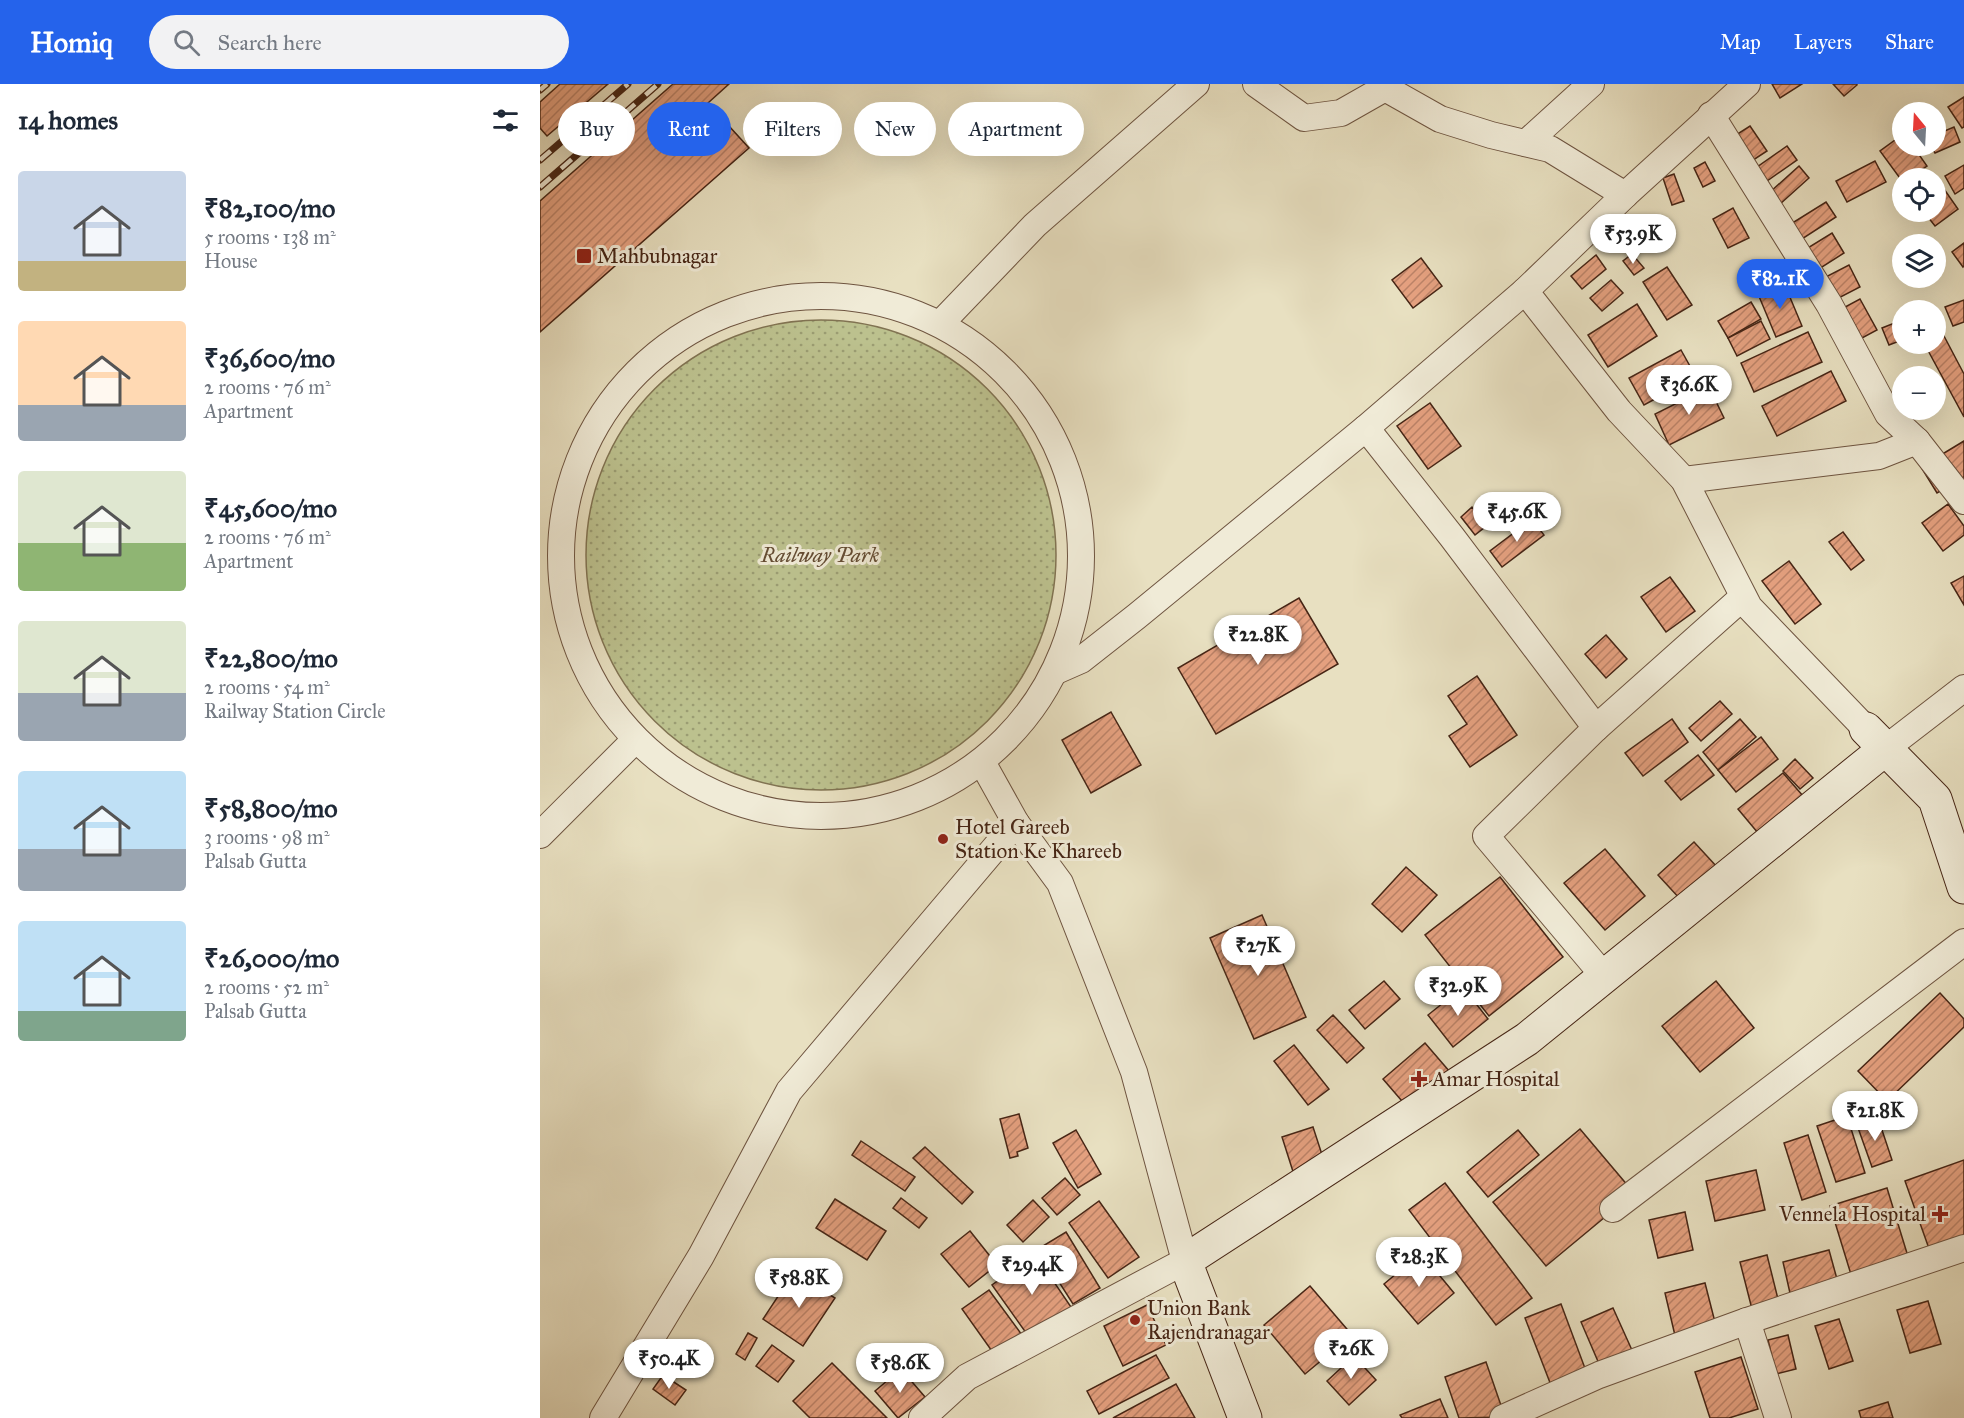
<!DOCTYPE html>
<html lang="en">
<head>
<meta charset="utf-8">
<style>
	:root { --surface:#fff; --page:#f2f2f3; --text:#1f2937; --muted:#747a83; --accent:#2563eb }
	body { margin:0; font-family:"IM FELL Great Primer",serif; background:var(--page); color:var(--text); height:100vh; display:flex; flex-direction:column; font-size:22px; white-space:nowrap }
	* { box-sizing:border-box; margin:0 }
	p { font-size:20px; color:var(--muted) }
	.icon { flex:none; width:33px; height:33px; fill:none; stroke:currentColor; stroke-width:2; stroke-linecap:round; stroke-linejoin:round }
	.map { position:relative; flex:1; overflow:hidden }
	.details { display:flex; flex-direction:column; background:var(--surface); width:540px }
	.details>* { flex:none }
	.banner { position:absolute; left:18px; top:18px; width:570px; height:54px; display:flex; gap:12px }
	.needle { width:39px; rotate:342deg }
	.controls { position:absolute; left:1352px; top:18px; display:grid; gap:12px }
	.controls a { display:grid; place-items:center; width:54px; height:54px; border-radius:50%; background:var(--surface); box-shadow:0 6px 24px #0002; font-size:30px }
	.price { position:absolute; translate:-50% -51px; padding:0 14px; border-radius:21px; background:#fff; color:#222; font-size:20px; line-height:39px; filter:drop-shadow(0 2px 3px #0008) }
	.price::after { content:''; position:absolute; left:50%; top:36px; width:18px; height:14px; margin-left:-9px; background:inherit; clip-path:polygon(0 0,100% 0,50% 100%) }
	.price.on { background:var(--accent); color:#fff }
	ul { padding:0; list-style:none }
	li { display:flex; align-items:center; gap:18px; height:150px; padding:0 18px }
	li span { display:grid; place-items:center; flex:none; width:168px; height:120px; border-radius:6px; color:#555 }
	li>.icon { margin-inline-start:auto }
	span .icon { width:72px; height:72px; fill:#fffc; stroke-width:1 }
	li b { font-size:26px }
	h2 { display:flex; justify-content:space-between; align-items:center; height:72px; padding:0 18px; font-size:26px }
	.chip { padding:0 21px; border-radius:27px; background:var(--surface); box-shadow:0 6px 24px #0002; font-size:21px; line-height:54px }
	.chip.on { background:var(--accent); color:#fff }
	header { display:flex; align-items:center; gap:36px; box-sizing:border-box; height:84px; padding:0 30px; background:var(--accent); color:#fff }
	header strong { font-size:28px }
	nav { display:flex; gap:33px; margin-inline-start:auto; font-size:21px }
	.search { width:420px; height:54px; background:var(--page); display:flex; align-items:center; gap:15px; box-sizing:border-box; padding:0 21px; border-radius:33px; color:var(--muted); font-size:22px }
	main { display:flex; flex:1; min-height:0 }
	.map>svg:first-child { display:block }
</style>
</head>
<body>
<header>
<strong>Homiq</strong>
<div class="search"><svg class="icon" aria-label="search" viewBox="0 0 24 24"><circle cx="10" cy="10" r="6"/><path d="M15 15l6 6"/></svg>Search here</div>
<nav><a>Map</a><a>Layers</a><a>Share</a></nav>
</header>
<main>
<section class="details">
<h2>14 homes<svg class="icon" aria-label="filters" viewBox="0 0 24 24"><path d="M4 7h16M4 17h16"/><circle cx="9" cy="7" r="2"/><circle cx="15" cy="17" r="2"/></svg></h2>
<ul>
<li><span style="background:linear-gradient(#c9d6e8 75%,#c2b280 0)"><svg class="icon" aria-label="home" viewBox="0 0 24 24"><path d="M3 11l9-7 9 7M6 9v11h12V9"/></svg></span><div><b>₹82,100/mo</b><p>5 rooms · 138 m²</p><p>House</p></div></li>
<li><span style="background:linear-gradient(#ffd9b3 70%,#9aa5b1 0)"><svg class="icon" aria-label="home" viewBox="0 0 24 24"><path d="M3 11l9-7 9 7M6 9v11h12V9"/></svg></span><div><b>₹36,600/mo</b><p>2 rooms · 76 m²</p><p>Apartment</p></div></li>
<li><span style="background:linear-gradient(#dfe7d0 60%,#8fb573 0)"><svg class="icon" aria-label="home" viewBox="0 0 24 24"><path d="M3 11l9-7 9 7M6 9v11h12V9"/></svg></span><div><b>₹45,600/mo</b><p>2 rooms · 76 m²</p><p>Apartment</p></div></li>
<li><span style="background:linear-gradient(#dfe7d0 60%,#9aa5b1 0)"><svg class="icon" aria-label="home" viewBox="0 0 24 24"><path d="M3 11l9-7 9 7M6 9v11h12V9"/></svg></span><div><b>₹22,800/mo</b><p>2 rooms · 54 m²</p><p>Railway Station Circle</p></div></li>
<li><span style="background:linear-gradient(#bfe0f5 65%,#9aa5b1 0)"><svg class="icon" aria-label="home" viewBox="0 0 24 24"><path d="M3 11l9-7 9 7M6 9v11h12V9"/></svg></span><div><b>₹58,800/mo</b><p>3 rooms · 98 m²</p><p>Palsab Gutta</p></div></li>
<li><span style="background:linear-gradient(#bfe0f5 75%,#7fa58c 0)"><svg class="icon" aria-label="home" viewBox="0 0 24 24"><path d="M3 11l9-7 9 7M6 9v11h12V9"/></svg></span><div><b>₹26,000/mo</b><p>2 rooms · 52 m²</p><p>Palsab Gutta</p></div></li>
</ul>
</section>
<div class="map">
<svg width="1424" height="1334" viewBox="0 0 1424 1334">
	<defs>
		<pattern id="park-dots" width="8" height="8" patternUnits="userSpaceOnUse" patternTransform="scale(1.5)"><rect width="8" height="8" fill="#bcc18e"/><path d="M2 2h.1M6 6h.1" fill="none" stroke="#9b9d73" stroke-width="1.8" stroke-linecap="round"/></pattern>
		<pattern id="building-hatch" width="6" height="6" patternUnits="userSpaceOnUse" patternTransform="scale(1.5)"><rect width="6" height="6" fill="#e4a07f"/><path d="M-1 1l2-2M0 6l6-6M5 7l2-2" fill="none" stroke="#bb8267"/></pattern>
	</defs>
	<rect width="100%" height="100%" fill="#e8e0c1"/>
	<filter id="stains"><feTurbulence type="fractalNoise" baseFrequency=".00333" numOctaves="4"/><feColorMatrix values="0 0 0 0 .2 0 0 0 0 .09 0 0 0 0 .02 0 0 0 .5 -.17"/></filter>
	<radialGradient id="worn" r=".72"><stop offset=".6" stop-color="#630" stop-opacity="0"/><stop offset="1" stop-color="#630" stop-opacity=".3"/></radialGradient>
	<circle fill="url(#park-dots)" stroke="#817352" stroke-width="1.5" cx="281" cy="471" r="235"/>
	<g fill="url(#building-hatch)" stroke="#462515" stroke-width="1.5">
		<polygon points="20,0 68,0 7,52 0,44 0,18"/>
		<polygon points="133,0 189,0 168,19 209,64 0,248 0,117"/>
		<polygon points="1232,0 1262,0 1240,14"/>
		<polygon points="1293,0 1317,0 1317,1 1304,12"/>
		<polygon points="1424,13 1424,43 1422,44 1408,23"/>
		<polygon points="1210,42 1227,67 1201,84 1185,58"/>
		<polygon points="1414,43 1420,58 1395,69 1391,62 1395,62 1395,51"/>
		<polygon points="1362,51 1362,62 1373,62 1387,82 1370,94 1362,94 1362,97 1340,67"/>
		<polygon points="1247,62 1257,76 1210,109 1200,95"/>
		<polygon points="1335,77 1346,98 1307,118 1296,97"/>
		<polygon points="1165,78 1175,97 1163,103 1154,84"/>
		<polygon points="1424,81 1424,104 1415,110 1405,92"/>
		<polygon points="1259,82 1269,94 1239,121 1229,109"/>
		<polygon points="1134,90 1144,117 1132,121 1123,94"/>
		<polygon points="1395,92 1418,125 1395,142 1384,128 1395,128 1395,94 1391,94"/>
		<polygon points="1286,118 1296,133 1248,164 1238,148"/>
		<polygon points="1193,124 1209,154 1188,164 1173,135"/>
		<polygon points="1292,149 1304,169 1271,190 1258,170"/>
		<polygon points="1424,159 1424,182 1423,183 1412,168"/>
		<polygon points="1092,170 1104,184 1094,191 1083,177"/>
		<polygon points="1056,171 1066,185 1042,205 1031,192"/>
		<polygon points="881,174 902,202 873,224 852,196"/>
		<polygon points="1309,181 1320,203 1285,221 1274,199"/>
		<polygon points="1127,183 1152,221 1127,236 1103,198"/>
		<polygon points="1071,196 1083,209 1062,227 1050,214"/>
		<polygon points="1244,199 1262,242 1236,253 1218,210"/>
		<polygon points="1320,215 1337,246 1322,254 1305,223"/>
		<polygon points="1424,216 1424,238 1413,242 1405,223"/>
		<polygon points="1211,218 1221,235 1188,254 1178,237"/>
		<polygon points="1097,220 1117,252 1068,283 1048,251"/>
		<polygon points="1362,236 1362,256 1349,261 1342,244"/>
		<polygon points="1221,237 1230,255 1197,272 1188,254"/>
		<polygon points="1268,248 1282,278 1214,308 1201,279"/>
		<polygon points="1404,252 1424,290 1424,333 1385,261 1395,260 1395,257"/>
		<polygon points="1141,266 1156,293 1104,321 1089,294"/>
		<polygon points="1291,287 1306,317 1237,352 1222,322"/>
		<polygon points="1169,303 1184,334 1129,361 1115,330"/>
		<polygon points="890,319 921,362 888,385 857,342"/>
		<polygon points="1424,357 1424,393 1397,409 1381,383"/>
		<polygon points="955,418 963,429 935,451 921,433 932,423 938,431"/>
		<polygon points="1408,420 1424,442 1424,451 1403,467 1382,439"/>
		<polygon points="992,435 1004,451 962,483 950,467"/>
		<polygon points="1303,448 1324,476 1311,486 1289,458"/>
		<polygon points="1249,477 1281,520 1255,540 1222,497"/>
		<polygon points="1424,492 1424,521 1411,499"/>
		<polygon points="1130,493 1155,527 1126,548 1101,513"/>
		<polygon points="759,514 798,580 676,650 638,584"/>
		<polygon points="1066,551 1087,575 1066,594 1045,570"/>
		<polygon points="937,592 977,651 930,683 909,652 927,640 908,612"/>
		<polygon points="1180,617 1192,630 1161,657 1149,644"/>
		<polygon points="571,628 601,681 551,709 522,656"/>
		<polygon points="1132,635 1148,658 1103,692 1085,669"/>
		<polygon points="1200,635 1216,653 1178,686 1163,668"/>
		<polygon points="1221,653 1238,675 1196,708 1178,686"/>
		<polygon points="1158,671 1174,691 1141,716 1125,697"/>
		<polygon points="1255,675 1273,694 1260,705 1243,687"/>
		<polygon points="1243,689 1263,712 1218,749 1198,725"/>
		<polygon points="1154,758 1177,783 1141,816 1118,791"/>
		<polygon points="1065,765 1105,812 1065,846 1024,799"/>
		<polygon points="866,783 897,811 862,848 832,820"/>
		<polygon points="960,793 1023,873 949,932 885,851"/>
		<polygon points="722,831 766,933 714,955 670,854"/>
		<polygon points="844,897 860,915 825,945 809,926"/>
		<polygon points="1176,897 1214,944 1160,988 1122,942"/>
		<polygon points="923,903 948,935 913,963 888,931"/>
		<polygon points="1400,909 1424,935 1424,943 1347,1017 1318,987"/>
		<polygon points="793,931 824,964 807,979 777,946"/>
		<polygon points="885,959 916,995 874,1031 843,995"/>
		<polygon points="754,961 789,1005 768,1021 734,977"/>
		<polygon points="479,1030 488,1064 477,1068 478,1072 470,1074 460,1035"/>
		<polygon points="1307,1032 1325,1089 1296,1098 1277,1042"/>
		<polygon points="1338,1034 1352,1076 1332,1083 1317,1041"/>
		<polygon points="773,1043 787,1086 756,1097 742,1053"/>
		<polygon points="1040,1045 1094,1109 1006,1182 953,1118"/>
		<polygon points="536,1046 561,1090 538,1104 513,1059"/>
		<polygon points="978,1046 999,1071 948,1113 927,1088"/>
		<polygon points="1268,1051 1286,1108 1262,1116 1244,1059"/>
		<polygon points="321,1057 375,1093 365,1107 312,1071"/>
		<polygon points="385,1063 433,1108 422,1120 373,1074"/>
		<polygon points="1424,1076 1424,1162 1392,1173 1365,1097"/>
		<polygon points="1216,1086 1225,1126 1175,1137 1166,1097"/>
		<polygon points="525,1094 540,1111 517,1131 502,1114"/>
		<polygon points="905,1099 992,1214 956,1241 869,1126"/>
		<polygon points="1347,1104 1370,1179 1313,1197 1290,1122"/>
		<polygon points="361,1114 387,1134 379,1144 353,1124"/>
		<polygon points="295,1115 346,1147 327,1176 276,1144"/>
		<polygon points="493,1116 509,1133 483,1158 467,1141"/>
		<polygon points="559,1117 599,1173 568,1194 529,1139"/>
		<polygon points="1145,1128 1153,1166 1118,1174 1109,1136"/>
		<polygon points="430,1147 457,1181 429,1203 401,1170"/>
		<polygon points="526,1148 560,1204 533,1220 498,1165"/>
		<polygon points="1289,1166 1300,1206 1252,1218 1243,1178"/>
		<polygon points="881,1169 914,1209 878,1240 844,1200"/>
		<polygon points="495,1170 531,1223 489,1253 452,1201"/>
		<polygon points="1227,1171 1240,1223 1213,1229 1200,1178"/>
		<polygon points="254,1188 295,1214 263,1262 223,1235"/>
		<polygon points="1165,1199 1178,1250 1137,1260 1125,1209"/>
		<polygon points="770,1202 812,1251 765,1290 724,1241"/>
		<polygon points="449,1206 482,1251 454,1270 422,1225"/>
		<polygon points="1388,1217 1401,1260 1370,1269 1357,1226"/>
		<polygon points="1021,1220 1049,1295 1014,1309 985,1234"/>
		<polygon points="607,1221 626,1261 583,1282 564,1242"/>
		<polygon points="1073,1224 1096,1275 1063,1289 1041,1238"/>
		<polygon points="1299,1235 1313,1277 1289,1285 1275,1242"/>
		<polygon points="208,1249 217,1254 205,1276 196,1270"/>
		<polygon points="1248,1251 1256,1285 1236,1290 1228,1256"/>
		<polygon points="232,1261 254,1277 238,1298 216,1282"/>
		<polygon points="136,1263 160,1278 152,1290 129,1276"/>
		<polygon points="616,1271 629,1294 559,1330 547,1307"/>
		<polygon points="814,1272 836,1296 809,1321 787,1297"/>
		<polygon points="1201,1273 1218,1325 1189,1334 1170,1334 1155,1288"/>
		<polygon points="946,1278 965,1333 919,1334 905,1293"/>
		<polygon points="292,1279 347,1334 270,1334 253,1317"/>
		<polygon points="361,1285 385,1313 358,1334 335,1307"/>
		<polygon points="123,1291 146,1306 135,1321 113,1305"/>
		<polygon points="636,1300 655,1334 573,1334"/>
		<polygon points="900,1315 908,1334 862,1334 860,1331"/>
		<polygon points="1348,1318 1353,1334 1321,1334 1319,1327"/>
	</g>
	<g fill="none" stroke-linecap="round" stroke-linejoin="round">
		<defs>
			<g id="street">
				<polyline points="716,0 764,34 801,29 845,4 900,35 951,51 1010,65 1085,111 985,207 1079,327 1144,396 1209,523 1326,645"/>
				<polyline points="986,59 1051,0"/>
				<polyline points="1085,111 1207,0"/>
				<polyline points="985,207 826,344 912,453 1056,644 1203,513"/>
				<circle cx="281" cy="472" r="260"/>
				<polyline points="400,240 495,141 656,0"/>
				<polyline points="1377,357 1424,417"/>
				<polyline points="1144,396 1339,372 1377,357 1348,330 1289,220 1171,31"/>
				<polyline points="516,587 541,576 597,532 826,344"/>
				<polyline points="1056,644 946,752 1064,892"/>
				<polyline points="1345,665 1424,604"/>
				<polyline points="0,751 95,656"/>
				<polyline points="1073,1125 1424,858"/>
				<polyline points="1207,1237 1238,1334"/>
				<polyline points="63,1334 161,1172 249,1007 476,739"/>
				<polyline points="382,1334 427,1293 645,1177 594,988 520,799 476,739 442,678"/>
				<polyline points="963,1334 1059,1291 1207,1237 1424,1164"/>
			</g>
			<g id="secondary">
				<polyline points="1326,645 1395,715 1424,803"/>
				<polyline points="705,1334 645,1177 987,955 1345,665"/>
			</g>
		</defs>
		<use href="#street" stroke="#6e5440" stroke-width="28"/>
		<use href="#secondary" stroke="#462515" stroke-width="35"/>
		<use href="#street" stroke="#f0ebd7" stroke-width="26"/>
		<use href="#secondary" stroke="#f0ebd7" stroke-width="33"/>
		<defs>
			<g id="rail">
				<polyline points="0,6 7,0"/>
				<polyline points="0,76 88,0"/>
				<polyline points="0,103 118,0"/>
			</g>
		</defs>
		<use href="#rail" stroke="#462515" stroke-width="7"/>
		<use href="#rail" stroke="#f0ebd7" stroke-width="4.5" stroke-dasharray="14" stroke-linecap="butt"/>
	</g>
	<g fill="#8f2418" stroke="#f0ebd7" stroke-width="2">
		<rect x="36" y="164" width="16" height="16" rx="3"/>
		<circle cx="403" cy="755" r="6"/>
		<path d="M876 986h6v6h6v6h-6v6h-6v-6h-6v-6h6z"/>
		<path d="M1397 1121h6v6h6v6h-6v6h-6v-6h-6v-6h6z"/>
		<circle cx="595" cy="1236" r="6"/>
	</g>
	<g text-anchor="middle" stroke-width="6" stroke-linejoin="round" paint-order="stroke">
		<g font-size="21" fill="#462515" stroke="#f0ebd7" text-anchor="start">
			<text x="57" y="179">Mahbubnagar</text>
			<text x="415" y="750">Hotel Gareeb<tspan x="415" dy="24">Station Ke Khareeb</tspan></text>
			<text x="892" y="1002">Amar Hospital</text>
			<text x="1386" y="1137" text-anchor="end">Vennela Hospital</text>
			<text x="607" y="1231">Union Bank<tspan x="607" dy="24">Rajendranagar</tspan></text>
		</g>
		<g font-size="21" font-style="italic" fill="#644c33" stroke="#f0ebd7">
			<text x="280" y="478">Railway Park</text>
		</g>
	</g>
	<rect width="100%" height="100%" filter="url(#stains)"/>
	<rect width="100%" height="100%" fill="url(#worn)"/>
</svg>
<div class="controls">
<a><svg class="needle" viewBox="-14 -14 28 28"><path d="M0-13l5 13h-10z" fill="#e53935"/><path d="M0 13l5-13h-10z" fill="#747a83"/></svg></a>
<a><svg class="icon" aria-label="locate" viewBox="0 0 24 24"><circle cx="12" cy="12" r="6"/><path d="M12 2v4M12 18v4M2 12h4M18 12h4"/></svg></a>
<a><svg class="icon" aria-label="layers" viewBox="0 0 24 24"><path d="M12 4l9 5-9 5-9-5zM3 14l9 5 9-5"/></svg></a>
<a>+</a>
<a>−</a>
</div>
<b class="price" style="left:1093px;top:181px">₹53.9K</b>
<b class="price on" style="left:1240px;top:226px">₹82.1K</b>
<b class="price" style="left:1149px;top:332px">₹36.6K</b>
<b class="price" style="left:977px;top:459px">₹45.6K</b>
<b class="price" style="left:718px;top:582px">₹22.8K</b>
<b class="price" style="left:718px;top:893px">₹27K</b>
<b class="price" style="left:918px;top:933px">₹32.9K</b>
<b class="price" style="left:1335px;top:1058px">₹21.8K</b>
<b class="price" style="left:879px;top:1204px">₹28.3K</b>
<b class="price" style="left:492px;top:1212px">₹29.4K</b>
<b class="price" style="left:259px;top:1225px">₹58.8K</b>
<b class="price" style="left:811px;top:1296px">₹26K</b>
<b class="price" style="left:129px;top:1306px">₹50.4K</b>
<b class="price" style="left:360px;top:1310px">₹58.6K</b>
<div class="banner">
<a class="chip">Buy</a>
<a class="chip on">Rent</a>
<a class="chip">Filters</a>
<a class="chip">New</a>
<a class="chip">Apartment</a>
</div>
</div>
</main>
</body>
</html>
